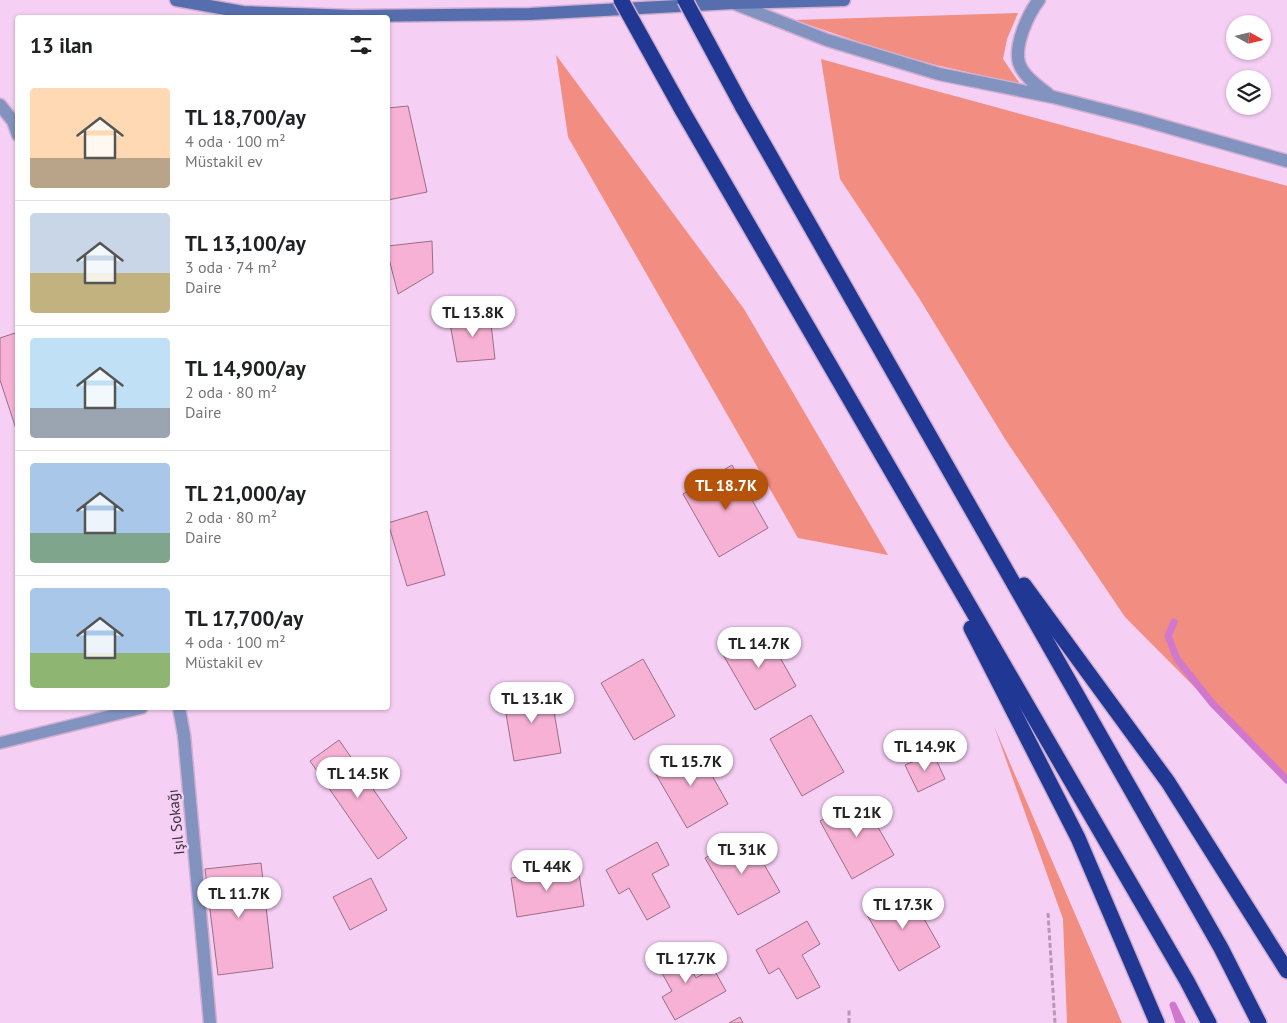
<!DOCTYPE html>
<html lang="tr">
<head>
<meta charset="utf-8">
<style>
	:root { --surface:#fff; --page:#f2f2f2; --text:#202124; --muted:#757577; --line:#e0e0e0; --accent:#b45309 }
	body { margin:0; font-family:"PT Sans",sans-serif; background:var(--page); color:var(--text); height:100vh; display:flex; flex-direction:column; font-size:19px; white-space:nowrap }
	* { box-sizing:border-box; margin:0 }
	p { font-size:16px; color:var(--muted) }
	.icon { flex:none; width:28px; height:28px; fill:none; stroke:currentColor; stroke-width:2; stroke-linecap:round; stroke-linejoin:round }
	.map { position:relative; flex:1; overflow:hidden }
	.side { position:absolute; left:15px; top:15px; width:375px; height:695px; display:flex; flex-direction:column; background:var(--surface); border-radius:5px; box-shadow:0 1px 4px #0004 }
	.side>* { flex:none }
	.needle { width:32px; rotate:98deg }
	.controls { position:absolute; left:1226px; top:15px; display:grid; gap:10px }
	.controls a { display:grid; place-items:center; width:45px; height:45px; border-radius:50%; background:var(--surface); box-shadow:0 1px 4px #0004; font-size:25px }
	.price { position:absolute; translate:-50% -42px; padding:0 11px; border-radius:18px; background:#fff; color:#222; font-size:16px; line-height:32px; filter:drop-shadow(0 1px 2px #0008) }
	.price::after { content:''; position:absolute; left:50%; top:30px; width:15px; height:11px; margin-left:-8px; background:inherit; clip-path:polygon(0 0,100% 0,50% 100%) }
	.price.current { background:var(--accent); color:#fff }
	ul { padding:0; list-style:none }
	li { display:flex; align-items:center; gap:15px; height:125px; padding:0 15px }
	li+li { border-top:1px solid var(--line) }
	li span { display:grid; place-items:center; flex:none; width:140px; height:100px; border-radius:5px; color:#555 }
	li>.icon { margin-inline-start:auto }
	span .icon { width:60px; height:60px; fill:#fffc; stroke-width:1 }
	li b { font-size:21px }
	h2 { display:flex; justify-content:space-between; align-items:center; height:60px; padding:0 15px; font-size:21px }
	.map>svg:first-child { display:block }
</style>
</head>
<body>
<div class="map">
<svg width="1287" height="1023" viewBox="0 0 1287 1023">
	<rect width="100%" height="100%" fill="#f6cff5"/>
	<g fill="#f18d81">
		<polygon points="1018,13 1007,39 1003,59 1020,84 936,65 888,52 795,20"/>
		<polygon points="556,55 744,309 888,555 798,538 568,137"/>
		<path d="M821 59C976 103 1132 143 1287 186V780L1125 617 1005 439 919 298 840 179Z"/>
		<polygon points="994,726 1122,1023 1067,1023 1063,919"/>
	</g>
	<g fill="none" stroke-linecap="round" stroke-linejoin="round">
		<g stroke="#cf78ce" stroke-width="7">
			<polyline points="1174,622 1168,636 1177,659 1212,703 1287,780"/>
			<polyline points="1179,1023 1173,1005 1182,1023"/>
		</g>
	</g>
	<g fill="#f7b1d4" stroke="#9b6e85">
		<polygon points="408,106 427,192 388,200 388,108"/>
		<polygon points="432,241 433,273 398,294 388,255 388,246"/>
		<polygon points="490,315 495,359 457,362 449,318"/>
		<polygon points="18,332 18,435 0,380 0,338"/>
		<polygon points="732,465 768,528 719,557 683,494"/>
		<polygon points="427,511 445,575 407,586 388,523"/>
		<polygon points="764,629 796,686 755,710 722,653"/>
		<polygon points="643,659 675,716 634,740 601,683"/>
		<polygon points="550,688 561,753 514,761 503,696"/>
		<polygon points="811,715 844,772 802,796 770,739"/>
		<polygon points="339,740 407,838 378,859 310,761"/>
		<polygon points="696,747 728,804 687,828 654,771"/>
		<polygon points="933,753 945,779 918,792 905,765"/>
		<polygon points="861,798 894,855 852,879 820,821"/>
		<polygon points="747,835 780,892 738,915 705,858"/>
		<polygon points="657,842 669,865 652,874 670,907 647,920 629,888 619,894 606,870"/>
		<polygon points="261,863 273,968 218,975 205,869"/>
		<polygon points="578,867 584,906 517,917 511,878"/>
		<polygon points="371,878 387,910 350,930 333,897"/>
		<polygon points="907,889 940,947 899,971 866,913"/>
		<polygon points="807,921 820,944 802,955 820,987 797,999 779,968 769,974 756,950"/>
		<polygon points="677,946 696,978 713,968 726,991 675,1020 662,997 672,991 654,959"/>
		<polygon points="740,1017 743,1023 729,1023"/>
	</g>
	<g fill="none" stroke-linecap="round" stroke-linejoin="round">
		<defs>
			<polyline id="service" points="0,743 142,708"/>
			<g id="minor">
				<polyline points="0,105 13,121 18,135"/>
				<polyline points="179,708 184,735 210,1023"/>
			</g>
			<g id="tertiary">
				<path d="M1039 0C1028 14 1014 45 1019 63 1023 76 1038 86 1048 94"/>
				<polyline points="733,3 827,40 939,74 1053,97 1139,119 1287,161"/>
			</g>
			<polyline id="secondary" points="176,0 243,12 353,16 530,14 733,3 844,0"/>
			<g id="motorway">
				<polyline points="742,106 1221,948 1259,1023"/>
				<polyline points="682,110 1187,981 1209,1023"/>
				<polyline points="1024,585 1168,782 1287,971"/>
				<polyline points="971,628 1078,838 1157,1023"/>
			</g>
		</defs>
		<use href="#service" stroke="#d1afd0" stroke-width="14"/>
		<use href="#minor" stroke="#d1afd0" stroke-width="15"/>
		<use href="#tertiary" stroke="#d1afd0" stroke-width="15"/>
		<use href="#secondary" stroke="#d1afd0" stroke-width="15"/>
		<use href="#motorway" stroke="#d1afd0" stroke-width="18"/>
		<g stroke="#b798b6" stroke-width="3" stroke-dasharray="5 2.5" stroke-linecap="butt">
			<polyline points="1048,913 1055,1023"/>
			<polyline points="849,1023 849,1008"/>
		</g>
		<use href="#service" stroke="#8293c0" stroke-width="11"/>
		<use href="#minor" stroke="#8293c0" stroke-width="12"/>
		<use href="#tertiary" stroke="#8293c0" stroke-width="12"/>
		<use href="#secondary" stroke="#566eae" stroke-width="12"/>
		<use href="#motorway" stroke="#203793" stroke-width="15"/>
		<defs>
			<g id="motorway-bridge">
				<polyline points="621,0 682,110"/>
				<polyline points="685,0 742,106"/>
			</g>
		</defs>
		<use href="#motorway-bridge" stroke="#d1afd0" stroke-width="18" stroke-linecap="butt"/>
		<use href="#motorway-bridge" stroke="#203793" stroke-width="15"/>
	</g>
	<g text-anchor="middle" stroke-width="4.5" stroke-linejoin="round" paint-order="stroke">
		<g font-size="15" fill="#3c2d3b" stroke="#f6cff5">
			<text transform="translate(176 822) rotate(-96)" y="5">Işıl Sokağı</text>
		</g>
	</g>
</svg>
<div class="controls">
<a><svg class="needle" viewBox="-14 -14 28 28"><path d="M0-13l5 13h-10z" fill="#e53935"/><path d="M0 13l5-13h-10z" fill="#757577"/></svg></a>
<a><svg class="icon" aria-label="layers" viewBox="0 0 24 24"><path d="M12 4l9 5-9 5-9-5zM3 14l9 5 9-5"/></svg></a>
</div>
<b class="price" style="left:473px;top:338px">TL 13.8K</b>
<b class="price current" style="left:726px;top:511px">TL 18.7K</b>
<b class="price" style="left:759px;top:669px">TL 14.7K</b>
<b class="price" style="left:532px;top:724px">TL 13.1K</b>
<b class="price" style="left:925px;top:772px">TL 14.9K</b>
<b class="price" style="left:691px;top:787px">TL 15.7K</b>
<b class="price" style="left:358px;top:799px">TL 14.5K</b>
<b class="price" style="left:857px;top:838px">TL 21K</b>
<b class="price" style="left:742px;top:875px">TL 31K</b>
<b class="price" style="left:547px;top:892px">TL 44K</b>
<b class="price" style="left:239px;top:919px">TL 11.7K</b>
<b class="price" style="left:903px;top:930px">TL 17.3K</b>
<b class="price" style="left:686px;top:984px">TL 17.7K</b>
<section class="side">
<h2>13 ilan<svg class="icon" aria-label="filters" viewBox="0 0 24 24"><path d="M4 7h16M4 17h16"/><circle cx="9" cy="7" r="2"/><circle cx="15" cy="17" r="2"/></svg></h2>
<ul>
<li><span style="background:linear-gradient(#ffd9b3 70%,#b9a48a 0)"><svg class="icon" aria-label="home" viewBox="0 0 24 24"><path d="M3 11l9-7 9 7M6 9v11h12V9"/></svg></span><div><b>TL 18,700/ay</b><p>4 oda · 100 m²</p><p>Müstakil ev</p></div></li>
<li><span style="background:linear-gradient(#c9d6e8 60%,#c2b280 0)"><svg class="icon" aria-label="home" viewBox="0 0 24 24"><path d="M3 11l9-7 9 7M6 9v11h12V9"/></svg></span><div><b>TL 13,100/ay</b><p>3 oda · 74 m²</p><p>Daire</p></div></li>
<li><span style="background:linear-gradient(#bfe0f5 70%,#9aa5b1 0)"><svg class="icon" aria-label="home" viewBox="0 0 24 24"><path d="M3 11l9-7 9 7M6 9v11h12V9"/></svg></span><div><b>TL 14,900/ay</b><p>2 oda · 80 m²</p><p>Daire</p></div></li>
<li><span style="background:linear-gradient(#a9c7e8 70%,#7fa58c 0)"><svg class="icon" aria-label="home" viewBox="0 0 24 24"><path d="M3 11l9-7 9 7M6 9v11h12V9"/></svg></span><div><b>TL 21,000/ay</b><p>2 oda · 80 m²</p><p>Daire</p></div></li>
<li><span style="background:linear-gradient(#a9c7e8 65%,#8fb573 0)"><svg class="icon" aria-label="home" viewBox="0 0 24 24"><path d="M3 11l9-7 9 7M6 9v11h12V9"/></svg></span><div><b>TL 17,700/ay</b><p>4 oda · 100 m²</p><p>Müstakil ev</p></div></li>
</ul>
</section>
</div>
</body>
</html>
